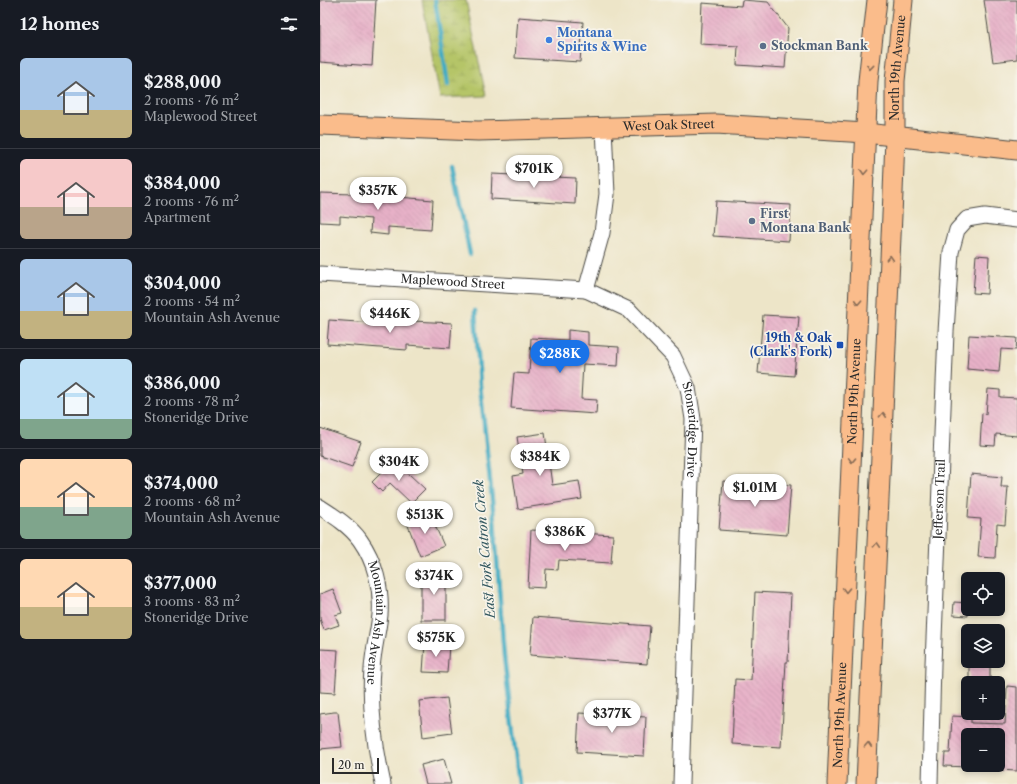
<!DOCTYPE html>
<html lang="en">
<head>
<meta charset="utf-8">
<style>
	:root { --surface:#171b24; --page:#242831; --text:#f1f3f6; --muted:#9ea1a6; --line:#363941; --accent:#1a73e8 }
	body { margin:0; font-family:"Libre Caslon Text",serif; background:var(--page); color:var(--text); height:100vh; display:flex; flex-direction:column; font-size:15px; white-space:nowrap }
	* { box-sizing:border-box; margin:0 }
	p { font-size:13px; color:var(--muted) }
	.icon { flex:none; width:22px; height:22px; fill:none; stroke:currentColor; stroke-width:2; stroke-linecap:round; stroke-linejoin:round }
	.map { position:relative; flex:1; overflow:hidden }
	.panel { display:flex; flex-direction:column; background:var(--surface); width:320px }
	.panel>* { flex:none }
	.controls { position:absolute; left:641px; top:572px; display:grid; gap:8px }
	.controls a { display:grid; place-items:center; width:44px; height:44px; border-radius:6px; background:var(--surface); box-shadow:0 2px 6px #0003; font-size:20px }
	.scale { position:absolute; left:12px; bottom:10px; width:47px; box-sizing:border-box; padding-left:4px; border:2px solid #2b2b2b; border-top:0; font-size:11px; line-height:14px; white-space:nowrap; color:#2b2b2b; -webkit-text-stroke:3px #f7f3e8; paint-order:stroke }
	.price { position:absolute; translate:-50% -34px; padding:0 9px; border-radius:14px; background:#fff; color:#222; font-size:13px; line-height:26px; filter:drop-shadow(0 1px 2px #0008) }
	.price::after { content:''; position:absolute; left:50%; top:24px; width:12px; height:9px; margin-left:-6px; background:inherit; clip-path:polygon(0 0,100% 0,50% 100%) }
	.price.current { background:var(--accent); color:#fff }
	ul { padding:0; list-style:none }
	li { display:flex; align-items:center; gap:12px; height:100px; padding:0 20px }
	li+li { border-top:1px solid var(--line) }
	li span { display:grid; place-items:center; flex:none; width:112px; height:80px; border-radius:6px; color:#555 }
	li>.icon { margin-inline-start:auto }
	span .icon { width:48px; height:48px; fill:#fffc; stroke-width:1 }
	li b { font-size:17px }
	h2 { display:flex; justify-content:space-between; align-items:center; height:48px; padding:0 20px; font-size:17px }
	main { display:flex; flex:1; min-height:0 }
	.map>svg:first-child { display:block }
</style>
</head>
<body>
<main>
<section class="panel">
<h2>12 homes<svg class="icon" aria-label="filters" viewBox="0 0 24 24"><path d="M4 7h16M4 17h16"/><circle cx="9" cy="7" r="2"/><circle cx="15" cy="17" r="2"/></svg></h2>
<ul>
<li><span style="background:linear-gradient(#a9c7e8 65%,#c2b280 0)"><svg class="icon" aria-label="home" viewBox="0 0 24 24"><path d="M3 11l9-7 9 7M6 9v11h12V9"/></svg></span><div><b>$288,000</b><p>2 rooms · 76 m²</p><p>Maplewood Street</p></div></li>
<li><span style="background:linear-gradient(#f6c9c9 60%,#b9a48a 0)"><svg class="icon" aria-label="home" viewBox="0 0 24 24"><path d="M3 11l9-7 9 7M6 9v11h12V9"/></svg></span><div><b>$384,000</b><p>2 rooms · 76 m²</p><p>Apartment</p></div></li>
<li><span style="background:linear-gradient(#a9c7e8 65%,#c2b280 0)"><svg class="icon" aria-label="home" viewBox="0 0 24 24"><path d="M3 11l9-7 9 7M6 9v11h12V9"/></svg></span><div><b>$304,000</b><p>2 rooms · 54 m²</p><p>Mountain Ash Avenue</p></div></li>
<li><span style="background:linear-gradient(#bfe0f5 75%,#7fa58c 0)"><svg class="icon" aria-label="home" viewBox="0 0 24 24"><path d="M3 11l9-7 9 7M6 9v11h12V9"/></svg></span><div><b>$386,000</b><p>2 rooms · 78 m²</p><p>Stoneridge Drive</p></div></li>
<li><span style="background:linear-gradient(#ffd9b3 60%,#7fa58c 0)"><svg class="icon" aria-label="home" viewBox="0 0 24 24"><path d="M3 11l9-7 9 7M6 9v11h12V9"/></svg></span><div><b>$374,000</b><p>2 rooms · 68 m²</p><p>Mountain Ash Avenue</p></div></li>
<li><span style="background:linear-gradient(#ffd9b3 60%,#c2b280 0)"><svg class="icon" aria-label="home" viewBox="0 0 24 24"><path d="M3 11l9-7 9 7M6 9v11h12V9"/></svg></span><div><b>$377,000</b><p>3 rooms · 83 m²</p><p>Stoneridge Drive</p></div></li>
</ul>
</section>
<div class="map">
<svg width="697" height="784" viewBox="0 0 697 784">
	<defs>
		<pattern id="wetland-marsh" width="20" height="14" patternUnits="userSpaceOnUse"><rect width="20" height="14" fill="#b5c568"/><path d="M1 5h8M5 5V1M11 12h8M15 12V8" fill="none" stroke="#9ca95a"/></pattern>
		<pattern id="building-back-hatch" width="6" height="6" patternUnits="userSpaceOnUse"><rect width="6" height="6" fill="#e7b1c8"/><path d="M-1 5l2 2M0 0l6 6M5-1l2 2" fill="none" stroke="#c698ac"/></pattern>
	</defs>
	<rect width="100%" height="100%" fill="#f7f3e8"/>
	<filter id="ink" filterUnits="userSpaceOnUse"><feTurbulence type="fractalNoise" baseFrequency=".025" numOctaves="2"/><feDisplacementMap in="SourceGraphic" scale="8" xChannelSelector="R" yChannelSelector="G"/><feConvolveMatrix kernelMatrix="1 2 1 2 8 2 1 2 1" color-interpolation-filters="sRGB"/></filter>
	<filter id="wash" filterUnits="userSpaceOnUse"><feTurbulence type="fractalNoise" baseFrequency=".012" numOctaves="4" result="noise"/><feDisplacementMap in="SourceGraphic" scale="16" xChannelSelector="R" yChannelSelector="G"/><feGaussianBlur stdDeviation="0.9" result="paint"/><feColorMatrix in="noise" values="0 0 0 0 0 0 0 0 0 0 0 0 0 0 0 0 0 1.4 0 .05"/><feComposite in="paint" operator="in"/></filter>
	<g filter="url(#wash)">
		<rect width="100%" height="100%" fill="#ede5c8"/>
		<polygon fill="url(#wetland-marsh)" stroke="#70784a" points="102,0 146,0 166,96 120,98"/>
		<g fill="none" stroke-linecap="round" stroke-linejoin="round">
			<g stroke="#43acc3" stroke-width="4.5">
				<polyline points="115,0 128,85"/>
				<polyline points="132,166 150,254"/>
				<polyline points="155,311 160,385 174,519 184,656 199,784"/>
			</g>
		</g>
		<g id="blocks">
			<g fill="url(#building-back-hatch)">
				<polygon points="0,0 56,0 52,66 0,62"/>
				<polygon points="422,0 448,2 468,28 465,68 417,65 418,46 380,44 382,3 421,6"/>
				<polygon points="664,0 697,0 697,59 673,62"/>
				<polygon points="198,17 263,22 260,62 195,58"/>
				<polygon points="172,174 256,178 255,204 171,199"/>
				<polygon points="0,193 33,194 33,193 113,200 111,230 68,227 68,235 50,233 51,219 20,216 20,223 0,222"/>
				<polygon points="396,201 471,205 469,241 393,236"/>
				<polygon points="656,255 669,256 667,294 653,293"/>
				<polygon points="443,315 479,317 474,376 438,373"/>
				<polygon points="53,319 132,323 130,348 87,345 87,350 7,344 9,320 52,323"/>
				<polygon points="248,330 268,332 268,345 299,347 298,366 263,364 261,399 277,400 276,414 191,408 194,373 209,374 211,338 248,340"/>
				<polygon points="649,335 697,338 696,350 681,349 679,372 647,369"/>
				<polygon points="668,389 680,390 680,397 697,398 697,436 676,434 675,446 660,445 662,413 666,414"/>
				<polygon points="0,428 41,442 32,467 0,456"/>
				<polygon points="225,433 232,485 259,481 262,499 198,509 193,476 203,474 197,437"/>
				<polygon points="74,460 105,489 91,503 70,483 62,492 52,482"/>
				<polygon points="651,474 682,477 681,487 688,487 685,525 677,524 675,558 658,557 661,519 648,518"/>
				<polygon points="403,481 471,485 467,535 399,530"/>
				<polygon points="110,514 124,546 100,556 87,523"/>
				<polygon points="211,530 293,535 291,563 239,560 238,570 226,569 225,588 208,587"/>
				<rect x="101" y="573" width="25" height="47"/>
				<polygon points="13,589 22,613 15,615 19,625 4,630 0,619 0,594"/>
				<polygon points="435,592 471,594 468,662 466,662 461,747 412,744 415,679 431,680"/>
				<polygon points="634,602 648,603 648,616 633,615"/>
				<polygon points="213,617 330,626 327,664 210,655"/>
				<polygon points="105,643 129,645 127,673 103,672"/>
				<polygon points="0,649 18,650 15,693 0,692"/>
				<rect x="649" y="661" width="21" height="22"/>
				<polygon points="687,686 697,687 697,771 678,770 678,735 648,735 648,767 624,766 625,753 630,753 632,716 651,717 651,723 685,724"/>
				<polygon points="127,698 132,733 103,737 99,701"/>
				<polygon points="14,712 18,712 22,747 0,749 0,714"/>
				<polygon points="259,713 326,717 324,756 257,752"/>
				<polygon points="124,759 131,784 106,784 101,765"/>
			</g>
		</g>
	</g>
	<g filter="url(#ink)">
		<use href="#blocks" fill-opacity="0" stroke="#484743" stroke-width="1"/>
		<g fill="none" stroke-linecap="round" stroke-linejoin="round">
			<defs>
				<g id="minor">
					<path id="s1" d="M284 127 287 194 282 233 266 290 309 310 353 356 368 388 373 419 361 784"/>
					<path id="s2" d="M0 274 266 290"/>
					<path id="s3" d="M0 507C14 516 30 526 40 540 55 561 62 589 60 615 58 633 53 651 52 669 49 707 55 747 63 784"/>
					<path id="s4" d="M610 784 613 664 626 332 631 252 637 230 647 219 665 216 697 220"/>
				</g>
				<g id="major">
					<path id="s5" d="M0 125 158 131 396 124 546 133 697 150"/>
					<path id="s6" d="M517 784 548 81 557 0"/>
					<path id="s7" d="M546 784 573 193 575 137V81L583 0"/>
				</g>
			</defs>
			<use href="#minor" stroke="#484743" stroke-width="17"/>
			<use href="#major" stroke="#484743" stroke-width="21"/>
			<use href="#minor" stroke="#fff" stroke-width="15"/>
			<use href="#major" stroke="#fabc8b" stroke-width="19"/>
		</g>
		<defs><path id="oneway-chevron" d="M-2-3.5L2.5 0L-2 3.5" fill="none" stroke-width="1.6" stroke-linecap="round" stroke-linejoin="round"/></defs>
		<g stroke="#886c56">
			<use href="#oneway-chevron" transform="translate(550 67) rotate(96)"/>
			<use href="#oneway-chevron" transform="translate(544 172) rotate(93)"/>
			<use href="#oneway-chevron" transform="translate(570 258) rotate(-87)"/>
			<use href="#oneway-chevron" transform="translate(538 302) rotate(93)"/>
			<use href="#oneway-chevron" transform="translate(563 415) rotate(-87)"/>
			<use href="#oneway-chevron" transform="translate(532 460) rotate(92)"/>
			<use href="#oneway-chevron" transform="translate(557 545) rotate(-87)"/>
			<use href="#oneway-chevron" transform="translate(526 590) rotate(92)"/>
			<use href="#oneway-chevron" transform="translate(548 745) rotate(-87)"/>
		</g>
	</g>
	<circle fill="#3f7fe0" stroke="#f7f3e8" stroke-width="1.5" cx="229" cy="40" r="4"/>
	<g fill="#5c6f8a" stroke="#f7f3e8" stroke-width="1.5">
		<circle cx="443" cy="46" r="4"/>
		<circle cx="432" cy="221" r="4"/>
	</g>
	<rect fill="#1a4fb4" stroke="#f7f3e8" stroke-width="1.5" x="516" y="341" width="8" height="8" rx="2"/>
	<g text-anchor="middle" stroke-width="3.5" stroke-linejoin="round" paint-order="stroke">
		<g font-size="12" font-weight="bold" fill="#366cbe" stroke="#f7f3e8" text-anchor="start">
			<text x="237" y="37">Montana<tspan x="237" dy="14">Spirits &amp; Wine</tspan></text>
		</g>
		<g font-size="12" font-weight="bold" fill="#4e5e75" stroke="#f7f3e8" text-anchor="start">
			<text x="451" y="50">Stockman Bank</text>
			<text x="440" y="218">First<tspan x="440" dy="14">Montana Bank</tspan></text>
		</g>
		<g font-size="12" fill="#2b2b2b" stroke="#f7f3e8">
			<text dy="4" stroke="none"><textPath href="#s7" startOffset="717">North 19th Avenue</textPath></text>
			<text dy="4" stroke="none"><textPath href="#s5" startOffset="349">West Oak Street</textPath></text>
			<text dy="4" stroke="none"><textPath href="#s2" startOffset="133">Maplewood Street</textPath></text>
			<text dy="4" stroke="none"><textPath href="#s6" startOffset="393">North 19th Avenue</textPath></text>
			<text dy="4" stroke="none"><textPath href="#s1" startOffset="354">Stoneridge Drive</textPath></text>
			<text dy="4" stroke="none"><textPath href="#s4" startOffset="285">Jefferson Trail</textPath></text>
			<text dy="4" stroke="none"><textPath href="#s3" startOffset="139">Mountain Ash Avenue</textPath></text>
			<text dy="4" stroke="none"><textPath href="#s6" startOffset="69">North 19th Avenue</textPath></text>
		</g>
		<g font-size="12" font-weight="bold" fill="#164399" stroke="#f7f3e8" text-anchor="end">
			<text x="512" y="342">19th &amp; Oak<tspan x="512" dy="14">(Clark's Fork)</tspan></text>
		</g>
		<g font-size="13" font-style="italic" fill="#335860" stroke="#f7f3e8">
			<text transform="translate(164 549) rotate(-95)" y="5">East Fork Catron Creek</text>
		</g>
	</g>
</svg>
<div class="controls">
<a><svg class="icon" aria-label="locate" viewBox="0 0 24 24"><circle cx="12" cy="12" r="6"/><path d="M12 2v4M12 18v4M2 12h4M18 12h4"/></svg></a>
<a><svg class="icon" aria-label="layers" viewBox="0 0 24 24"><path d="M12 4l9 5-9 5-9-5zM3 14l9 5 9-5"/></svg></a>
<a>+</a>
<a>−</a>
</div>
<div class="scale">20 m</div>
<b class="price" style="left:214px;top:189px">$701K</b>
<b class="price" style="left:58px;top:211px">$357K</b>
<b class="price" style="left:70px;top:334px">$446K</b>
<b class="price current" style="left:240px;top:374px">$288K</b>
<b class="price" style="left:220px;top:477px">$384K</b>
<b class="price" style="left:79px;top:482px">$304K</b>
<b class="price" style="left:435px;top:508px">$1.01M</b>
<b class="price" style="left:105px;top:535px">$513K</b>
<b class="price" style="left:245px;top:552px">$386K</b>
<b class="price" style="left:114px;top:596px">$374K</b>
<b class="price" style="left:116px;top:658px">$575K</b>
<b class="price" style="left:292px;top:734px">$377K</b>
</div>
</main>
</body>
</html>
